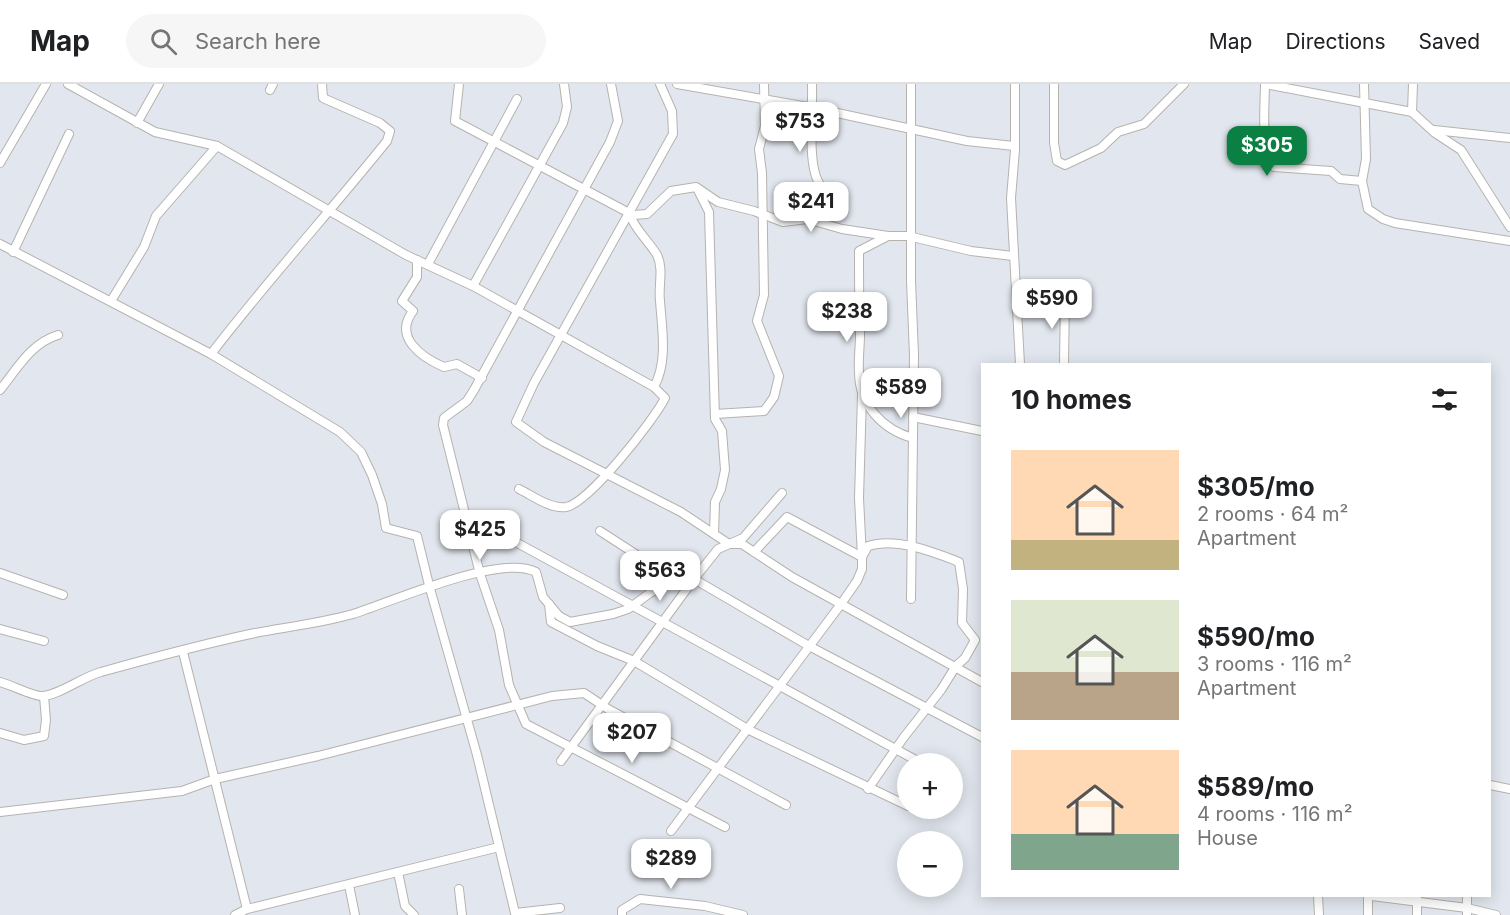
<!DOCTYPE html>
<html lang="en">
<head>
<meta charset="utf-8">
<style>
	:root { --surface:#fff; --page:#f6f6f6; --text:#202124; --muted:#757577; --line:#e0e0e0; --accent:#0b8043 }
	body { margin:0; font-family:Inter,sans-serif; background:var(--page); color:var(--text); height:100vh; display:flex; flex-direction:column; font-size:22px; white-space:nowrap }
	* { box-sizing:border-box; margin:0 }
	p { font-size:20px; color:var(--muted) }
	.icon { flex:none; width:33px; height:33px; fill:none; stroke:currentColor; stroke-width:2; stroke-linecap:round; stroke-linejoin:round }
	.map { position:relative; flex:1; overflow:hidden }
	.details { position:absolute; left:981px; top:279px; width:510px; height:534px; display:flex; flex-direction:column; background:var(--surface); border-radius:0px; box-shadow:0 3px 15px #0003 }
	.details>* { flex:none }
	.controls { position:absolute; left:897px; top:669px; display:grid; gap:12px }
	.controls a { display:grid; place-items:center; width:66px; height:66px; border-radius:50%; background:var(--surface); box-shadow:0 3px 15px #0003; font-size:30px }
	.price { position:absolute; translate:-50% -51px; padding:0 14px; border-radius:12px; background:#fff; color:#222; font-size:20px; line-height:39px; filter:drop-shadow(0 2px 3px #0008) }
	.price::after { content:''; position:absolute; left:50%; top:36px; width:18px; height:14px; margin-left:-9px; background:inherit; clip-path:polygon(0 0,100% 0,50% 100%) }
	.price.selected { background:var(--accent); color:#fff }
	ul { padding:0; list-style:none }
	li { display:flex; align-items:center; gap:18px; height:150px; padding:0 30px }
	li span { display:grid; place-items:center; flex:none; width:168px; height:120px; border-radius:0px; color:#555 }
	li>.icon { margin-inline-start:auto }
	span .icon { width:72px; height:72px; fill:#fffc; stroke-width:1 }
	li b { font-size:26px }
	h2 { display:flex; justify-content:space-between; align-items:center; height:72px; padding:0 30px; font-size:26px }
	header { display:flex; align-items:center; gap:36px; box-sizing:border-box; height:84px; padding:0 30px; background:var(--surface); border-bottom:2px solid var(--line) }
	header strong { font-size:28px }
	nav { display:flex; gap:33px; margin-inline-start:auto; font-size:21px }
	.search { width:420px; height:54px; background:var(--page); display:flex; align-items:center; gap:15px; box-sizing:border-box; padding:0 21px; border-radius:33px; color:var(--muted); font-size:22px }
	.map>svg:first-child { display:block }
</style>
</head>
<body>
<header>
<strong>Map</strong>
<div class="search"><svg class="icon" aria-label="search" viewBox="0 0 24 24"><circle cx="10" cy="10" r="6"/><path d="M15 15l6 6"/></svg>Search here</div>
<nav><a>Map</a><a>Directions</a><a>Saved</a></nav>
</header>
<div class="map">
<svg width="1510" height="831" viewBox="0 0 1510 831">
	<rect width="100%" height="100%" fill="#e2e7ef"/>
	<g fill="none" stroke-linecap="round" stroke-linejoin="round">
		<defs>
			<g id="minor">
				<path d="M68 0 155 48 217 62 406 171 473 202 654 303 665 314C654 336 589 419 566 423 550 425 533 412 519 405"/>
				<polyline points="459,0 455,37 633,131 647,130 671,107 696,103 718,118 754,127 783,138 807,135 842,145 888,152 908,152 971,167 1013,172"/>
				<polyline points="611,0 618,37 610,58 474,306 467,317 444,334 443,341 480,490 499,546 509,601 526,640 725,743"/>
				<polyline points="660,0 672,27 673,50 534,299 516,338 544,358 681,428 729,460 742,460 792,493 982,598"/>
				<polyline points="677,0 814,24 967,57 1014,62"/>
				<polyline points="911,0 911,197 914,271 911,515"/>
				<polyline points="1015,0 1015,66 1011,114 1020,280"/>
				<polyline points="1054,0 1054,59 1057,77 1065,81 1101,64 1118,48 1144,40 1184,0"/>
				<path d="M1265 0C1265 18 1260 74 1274 83L1331 87 1340 95 1362 97"/>
				<polyline points="1265,0 1412,28"/>
				<polyline points="1364,0 1366,75 1362,97 1368,125 1383,135 1395,139 1510,157"/>
				<polyline points="1413,0 1412,28 1435,49 1461,66 1510,143"/>
				<polyline points="270,6 273,0"/>
				<polyline points="137,39 159,0"/>
				<polyline points="1434,46 1510,54"/>
				<polyline points="0,79 46,0"/>
				<polyline points="697,104 709,128 715,335 722,347 725,386 721,405 715,418 714,449"/>
				<path d="M629 129C635 146 648 156 657 171 664 185 658 203 660 217 662 245 668 278 654 303"/>
				<path d="M810 136V115L819 99C807 80 813 24 812 0"/>
				<path d="M888 152 859 167C859 195 859 223 860 251 860 263 858 276 859 288 859 321 883 346 913 354"/>
				<polyline points="0,160 211,270 340,348 361,368 372,391 382,420 386,444 417,452 429,501 477,671 515,829 560,824"/>
				<polyline points="13,168 69,50"/>
				<path d="M417 176V193L402 217 413 227C393 253 421 273 444 283L457 280 482 294"/>
				<polyline points="428,180 517,15"/>
				<polyline points="473,202 563,39 567,23 564,0"/>
				<polyline points="111,217 144,163 156,132 217,62"/>
				<path d="M211 270C267 197 329 129 387 57L390 47 380 39 323 14 322 0"/>
				<polyline points="1064,280 1065,212"/>
				<path d="M0 306C17 285 31 259 58 251"/>
				<path d="M862 311 859 414 862 473 868 462C896 453 933 468 959 478L963 505 962 539 975 556 965 574 956 582 941 606 904 653 868 705"/>
				<polyline points="715,330 764,327 774,313 779,292 757,237 764,211 762,89 759,65 765,42 764,0"/>
				<polyline points="913,333 982,347"/>
				<polyline points="466,431 923,680"/>
				<polyline points="600,447 637,471 694,495 809,562 982,653"/>
				<polyline points="0,489 63,511"/>
				<polyline points="549,520 551,538 597,562 634,577 749,646 908,722"/>
				<polyline points="0,545 44,557"/>
				<polyline points="183,568 247,825 235,831"/>
				<path d="M0 598C12 601 32 612 42 612 58 612 84 592 101 588 151 574 203 560 255 549 287 543 321 539 353 530 391 518 501 469 536 488L543 513 559 532 570 538 613 530 628 525 650 509 674 497 694 495 718 465 743 454 782 409"/>
				<polyline points="0,649 24,656 44,652 46,636 44,612"/>
				<polyline points="561,677 694,495"/>
				<polyline points="952,694 953,694"/>
				<polyline points="1490,701 1510,705"/>
				<polyline points="0,728 182,707 215,695 318,672 552,612 584,609 608,625 786,721"/>
				<polyline points="671,747 841,520 857,497 862,485 862,473 787,433 754,468"/>
				<polyline points="398,788 405,822 414,831"/>
				<polyline points="349,801 355,831"/>
				<polyline points="459,805 462,831"/>
				<polyline points="1318,812 1319,831"/>
				<polyline points="1368,812 1368,831"/>
				<polyline points="1372,812 1467,824 1496,831"/>
				<polyline points="1417,812 1417,831"/>
				<polyline points="247,825 499,763"/>
				<polyline points="622,831 622,826 640,815 705,822 743,831"/>
				<polyline points="1467,831 1467,812"/>
			</g>
		</defs>
		<use href="#minor" stroke="#b6b2ae" stroke-width="10"/>
		<use href="#minor" stroke="#fff" stroke-width="8"/>
	</g>
</svg>
<div class="controls">
<a>+</a>
<a>−</a>
</div>
<b class="price" style="left:800px;top:69px">$753</b>
<b class="price selected" style="left:1267px;top:93px">$305</b>
<b class="price" style="left:811px;top:149px">$241</b>
<b class="price" style="left:1052px;top:246px">$590</b>
<b class="price" style="left:847px;top:259px">$238</b>
<b class="price" style="left:901px;top:335px">$589</b>
<b class="price" style="left:480px;top:477px">$425</b>
<b class="price" style="left:660px;top:518px">$563</b>
<b class="price" style="left:632px;top:680px">$207</b>
<b class="price" style="left:671px;top:806px">$289</b>
<section class="details">
<h2>10 homes<svg class="icon" aria-label="filters" viewBox="0 0 24 24"><path d="M4 7h16M4 17h16"/><circle cx="9" cy="7" r="2"/><circle cx="15" cy="17" r="2"/></svg></h2>
<ul>
<li><span style="background:linear-gradient(#ffd9b3 75%,#c2b280 0)"><svg class="icon" aria-label="home" viewBox="0 0 24 24"><path d="M3 11l9-7 9 7M6 9v11h12V9"/></svg></span><div><b>$305/mo</b><p>2 rooms · 64 m²</p><p>Apartment</p></div></li>
<li><span style="background:linear-gradient(#dfe7d0 60%,#b9a48a 0)"><svg class="icon" aria-label="home" viewBox="0 0 24 24"><path d="M3 11l9-7 9 7M6 9v11h12V9"/></svg></span><div><b>$590/mo</b><p>3 rooms · 116 m²</p><p>Apartment</p></div></li>
<li><span style="background:linear-gradient(#ffd9b3 70%,#7fa58c 0)"><svg class="icon" aria-label="home" viewBox="0 0 24 24"><path d="M3 11l9-7 9 7M6 9v11h12V9"/></svg></span><div><b>$589/mo</b><p>4 rooms · 116 m²</p><p>House</p></div></li>
</ul>
</section>
</div>
</body>
</html>
